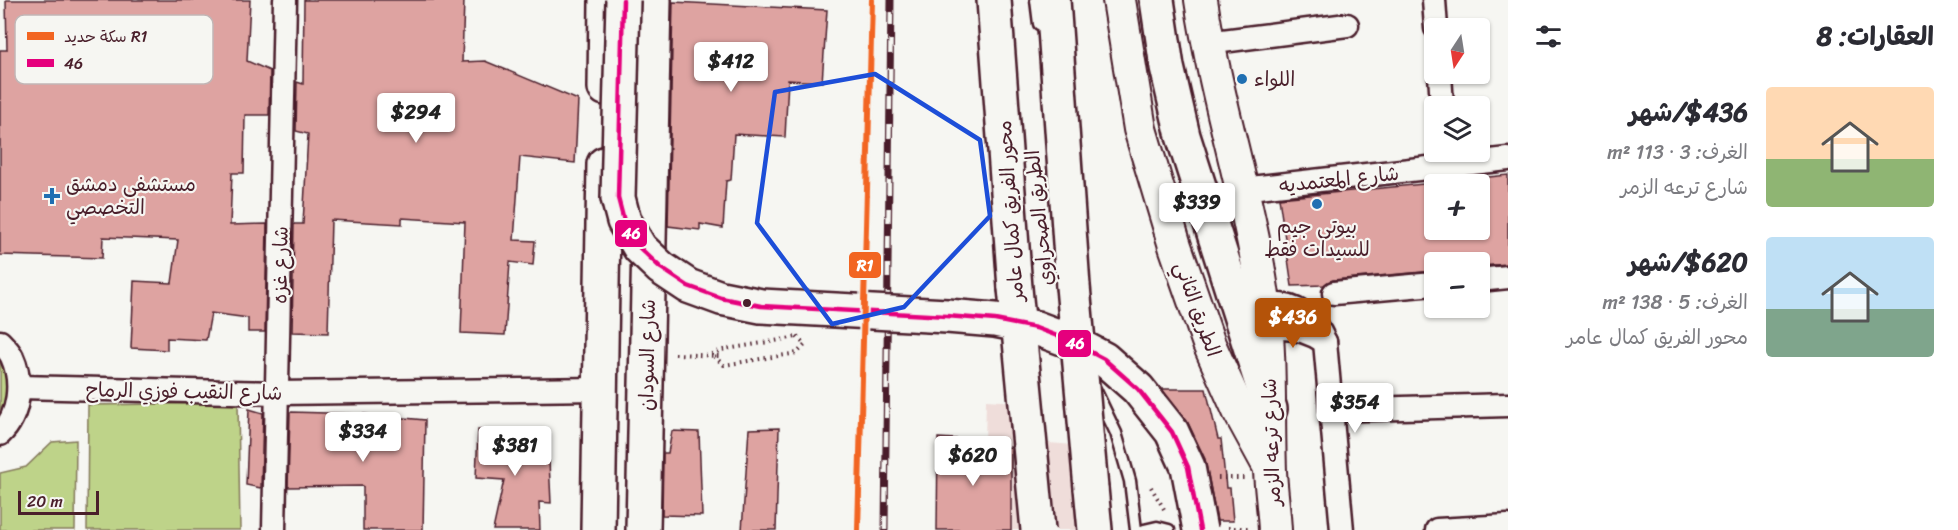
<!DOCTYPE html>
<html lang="ar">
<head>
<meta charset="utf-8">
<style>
	:root { --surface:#fff; --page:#f2f2f3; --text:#2b2b33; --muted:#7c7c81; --accent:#b45309 }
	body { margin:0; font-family:Sriracha,"Playpen Sans Arabic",sans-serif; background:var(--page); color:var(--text); direction:rtl; height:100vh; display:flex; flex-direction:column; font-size:22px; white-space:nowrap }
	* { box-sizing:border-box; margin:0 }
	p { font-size:20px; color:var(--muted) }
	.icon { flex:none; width:33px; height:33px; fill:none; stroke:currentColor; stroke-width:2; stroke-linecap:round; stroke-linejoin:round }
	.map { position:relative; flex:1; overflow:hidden; direction:ltr }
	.drawer { display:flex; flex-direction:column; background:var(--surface); width:450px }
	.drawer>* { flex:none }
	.needle { width:39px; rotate:192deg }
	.tools { position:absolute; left:1424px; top:18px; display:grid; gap:12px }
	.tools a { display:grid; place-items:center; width:66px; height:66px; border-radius:6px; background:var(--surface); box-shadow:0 2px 4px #0004; font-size:30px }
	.scale { position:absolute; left:18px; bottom:15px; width:81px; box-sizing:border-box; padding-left:6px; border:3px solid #4a1f2b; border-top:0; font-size:16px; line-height:21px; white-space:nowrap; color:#4a1f2b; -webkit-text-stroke:4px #f6f6f2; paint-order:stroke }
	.price { position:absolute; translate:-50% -51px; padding:0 14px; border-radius:6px; background:#fff; color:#222; font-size:20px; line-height:39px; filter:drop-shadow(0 2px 3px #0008) }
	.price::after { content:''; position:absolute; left:50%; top:36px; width:18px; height:14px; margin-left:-9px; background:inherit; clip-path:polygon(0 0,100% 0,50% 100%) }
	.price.selected { background:var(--accent); color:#fff }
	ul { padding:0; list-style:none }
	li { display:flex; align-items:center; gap:18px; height:150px; padding:0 24px }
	li span { display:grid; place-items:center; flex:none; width:168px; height:120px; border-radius:6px; color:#555 }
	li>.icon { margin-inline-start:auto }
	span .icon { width:72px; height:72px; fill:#fffc; stroke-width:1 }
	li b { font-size:26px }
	h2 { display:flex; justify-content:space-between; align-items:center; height:72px; padding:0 24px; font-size:26px }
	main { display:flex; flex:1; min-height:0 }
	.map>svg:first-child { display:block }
</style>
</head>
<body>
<main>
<section class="drawer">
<h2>العقارات: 8<svg class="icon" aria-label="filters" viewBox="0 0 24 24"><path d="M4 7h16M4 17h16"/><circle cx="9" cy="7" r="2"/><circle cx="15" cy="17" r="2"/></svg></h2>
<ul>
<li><span style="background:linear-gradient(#ffd9b3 60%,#8fb573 0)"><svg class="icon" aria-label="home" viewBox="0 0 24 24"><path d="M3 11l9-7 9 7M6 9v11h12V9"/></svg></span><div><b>$436/شهر</b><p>الغرف: 3 · 113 m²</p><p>شارع ترعه الزمر</p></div></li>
<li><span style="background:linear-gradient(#bfe0f5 60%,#7fa58c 0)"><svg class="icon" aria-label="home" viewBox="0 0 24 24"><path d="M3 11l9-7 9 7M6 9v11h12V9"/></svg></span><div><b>$620/شهر</b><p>الغرف: 5 · 138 m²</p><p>محور الفريق كمال عامر</p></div></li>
</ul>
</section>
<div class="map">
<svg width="1508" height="530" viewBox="0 0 1508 530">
	<rect width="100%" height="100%" fill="#f6f6f2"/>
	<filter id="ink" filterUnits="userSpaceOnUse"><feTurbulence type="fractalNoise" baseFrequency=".0167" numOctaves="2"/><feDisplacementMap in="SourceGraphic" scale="12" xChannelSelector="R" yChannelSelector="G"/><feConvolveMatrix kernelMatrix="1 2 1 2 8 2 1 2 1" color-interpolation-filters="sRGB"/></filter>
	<g filter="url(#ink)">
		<polygon fill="#efddda" points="986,400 1018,402 1035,442 1101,447 1110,502 1110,530 983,530"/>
		<g fill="#bed389" stroke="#84795a" stroke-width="1.5">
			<path d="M0 362C13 378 10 392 0 410Z"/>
			<polygon points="238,403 240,530 87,530 88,405"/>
			<polygon points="76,440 75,530 0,530 0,473 26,467 52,442"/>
		</g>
		<g fill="#dea3a1" stroke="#4a1f2b" stroke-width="1.5">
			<polygon points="6,0 250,0 247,61 270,71 269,115 245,115 244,173 232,173 230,225 267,224 265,332 248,332 248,318 211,313 206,340 167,338 167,350 131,348 134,281 172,283 178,240 103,237 102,258 0,255 0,50 7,50"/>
			<polygon points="304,0 464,0 462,62 485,61 578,100 575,163 520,157 514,240 535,241 533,265 510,262 505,335 461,333 465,222 402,218 402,224 331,220 328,333 292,332 294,224 303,224 308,134 296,131 297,82 303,84"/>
			<polygon points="673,2 827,10 822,82 788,80 785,137 734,134 731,180 726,181 723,228 700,224 700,230 668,226"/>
			<polygon points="1508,175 1508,264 1479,266 1479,262 1434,262 1434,271 1333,280 1324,285 1292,286 1279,198 1434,183 1434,230 1479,230 1479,178"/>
			<polygon points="1162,389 1206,389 1218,439 1221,439 1226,488 1230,488 1233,521 1217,521 1205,459 1187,421"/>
			<polygon points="249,409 263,413 261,488 246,485"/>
			<polygon points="290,412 362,414 425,420 423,530 363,530 363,486 288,487"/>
			<polygon points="779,428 776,530 742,530 749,429"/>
			<polygon points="478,430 519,430 549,461 551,503 539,502 540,530 493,530 504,480 476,478"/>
			<polygon points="672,431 699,432 702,516 662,515 663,453 668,453"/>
			<polygon points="938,438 971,440 971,450 1011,447 1011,530 937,530"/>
		</g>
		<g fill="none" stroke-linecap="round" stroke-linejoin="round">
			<defs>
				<g id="lane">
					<polyline points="1036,0 1039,24"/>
					<polyline points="1094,387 1116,433 1130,481 1136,530"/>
					<polyline points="1144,530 1157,527 1169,530"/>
				</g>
				<g id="street">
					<polyline points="1434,0 1436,28"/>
					<polyline points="1207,43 1347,25"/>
					<polyline points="1440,74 1442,106"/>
					<polyline points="1241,189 1508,159"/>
					<polyline points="1479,280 1508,277"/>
					<polyline points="1334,293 1434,284"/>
					<path d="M1264 305C1294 302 1313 315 1325 342L1342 530"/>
					<path d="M1266 330C1287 325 1307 330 1325 342"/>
					<path d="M0 342C4 346 10 352 12 357 23 381 20 415 0 434"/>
					<polyline points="19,387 277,393 601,389"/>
					<polyline points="1332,410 1508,405"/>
					<polyline points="274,530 285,0"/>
					<polyline points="1437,530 1508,526"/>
				</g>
				<g id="secondary">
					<polyline points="1119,0 1140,129 1175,246 1209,344 1239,411 1269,466"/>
					<path d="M1201 0C1216 102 1250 200 1264 303 1271 358 1268 415 1270 471 1271 491 1274 510 1275 530"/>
				</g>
				<g id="primary">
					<polyline points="605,88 606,0"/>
					<polyline points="598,530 604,164"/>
					<polyline points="643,530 654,0"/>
				</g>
				<g id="highway">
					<polyline points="994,0 1015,288"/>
					<polyline points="1053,0 1073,286"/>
					<polyline points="1157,0 1167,67 1183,136 1270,409"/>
					<polyline points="1091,488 1095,530"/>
				</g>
			</defs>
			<use href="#lane" stroke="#4a1f2b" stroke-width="15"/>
			<use href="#street" stroke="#4a1f2b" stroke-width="27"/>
			<use href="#secondary" stroke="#4a1f2b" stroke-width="36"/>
			<use href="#primary" stroke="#4a1f2b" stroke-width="38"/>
			<use href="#highway" stroke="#4a1f2b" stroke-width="38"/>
			<g stroke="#4a1f2b" stroke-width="4" stroke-dasharray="1.5 4.5" stroke-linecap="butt">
				<polygon points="797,337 805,345 797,353 724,365 711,354 722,350"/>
				<polyline points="675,354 719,356"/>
				<polyline points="1218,478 1244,478"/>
				<polyline points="1151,487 1164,509"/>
				<polyline points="1228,528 1248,528"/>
			</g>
			<use href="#lane" stroke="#f6f6f2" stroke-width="10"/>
			<use href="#street" stroke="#f6f6f2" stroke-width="22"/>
			<use href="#secondary" stroke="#f6f6f2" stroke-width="32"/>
			<use href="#primary" stroke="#f6f6f2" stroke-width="33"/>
			<use href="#highway" stroke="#f6f6f2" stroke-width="33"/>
			<defs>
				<polyline id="rail" points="885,530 891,0"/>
			</defs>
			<use href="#rail" stroke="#4a1f2b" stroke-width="7"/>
			<use href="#rail" stroke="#f6f6f2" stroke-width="4.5" stroke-dasharray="14" stroke-linecap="butt"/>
			<defs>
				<polyline id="primary-bridge" points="623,0 618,198 624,221 640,248 661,268 688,286 721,298 761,306 947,316 995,320 1036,328 1068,340 1104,359 1138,389 1172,432 1188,467 1200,530"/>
				<g id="highway-bridge">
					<polyline points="1073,286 1091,488"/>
					<polyline points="1015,288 1038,530"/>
				</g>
			</defs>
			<use href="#primary-bridge" stroke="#4a1f2b" stroke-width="38" stroke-linecap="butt"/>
			<use href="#highway-bridge" stroke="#4a1f2b" stroke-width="38" stroke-linecap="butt"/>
			<use href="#primary-bridge" stroke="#f6f6f2" stroke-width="33"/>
			<use href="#highway-bridge" stroke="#f6f6f2" stroke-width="33"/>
			<defs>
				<polyline id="bus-1" points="623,0 618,198 624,221 640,248 661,268 688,286 721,298 761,306 947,316 995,320 1036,328 1068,340 1104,359 1138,389 1172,432 1188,467 1200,530"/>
			</defs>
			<use href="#bus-1" stroke="#f6f6f2" stroke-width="9"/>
			<use href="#bus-1" stroke="#e5007d" stroke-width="4.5"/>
			<defs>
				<polyline id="rail-1" points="858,530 872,0"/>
			</defs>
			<use href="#rail-1" stroke="#f6f6f2" stroke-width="10"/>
			<use href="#rail-1" stroke="#f26522" stroke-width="6"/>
		</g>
	</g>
	<path fill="none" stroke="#1d4ed8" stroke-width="4.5" stroke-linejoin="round" d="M875 74 980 140 990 216 904 307 832 324 757 223 775 92Z"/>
	<g fill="#1f6fb2" stroke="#f6f6f2" stroke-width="2">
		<circle cx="1242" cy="79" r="6"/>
		<path d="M49 187h6v6h6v6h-6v6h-6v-6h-6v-6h6z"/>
		<circle cx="1317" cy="204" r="6"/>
	</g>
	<circle fill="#4a1f2b" stroke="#f6f6f2" stroke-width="2" cx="747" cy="303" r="5"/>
	<g text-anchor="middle" stroke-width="4.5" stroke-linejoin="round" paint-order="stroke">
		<g font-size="20" fill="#4a1f2b" stroke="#f6f6f2" text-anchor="start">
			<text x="1254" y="86">اللواء</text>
			<text x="66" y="191">مستشفى دمشق<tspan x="66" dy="23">التخصصي</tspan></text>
			<text x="1317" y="233" text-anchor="middle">بيوتى جيم<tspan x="1317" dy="23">للسيدات فقط</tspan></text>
		</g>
		<g font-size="20" fill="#4a1f2b" stroke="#f6f6f2">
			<text transform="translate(1339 179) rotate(-6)" y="7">شارع المعتمديه</text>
			<text transform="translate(1010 211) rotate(-94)" y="7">محور الفريق كمال عامر</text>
			<text transform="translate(1039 218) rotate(-96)" y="7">الطريق الصحراوي</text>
			<text transform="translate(280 265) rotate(-89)" y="7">شارع غزه</text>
			<text transform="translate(1198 309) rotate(70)" y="7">الطريق الثاني</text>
			<text transform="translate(647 355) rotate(-89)" y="7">شارع السودان</text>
			<text transform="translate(184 391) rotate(1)" y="7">شارع النقيب فوزي الرماح</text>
			<text transform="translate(1271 442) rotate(-92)" y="7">شارع ترعه الزمر</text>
		</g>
	</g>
	<rect x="15" y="15" width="198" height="69" rx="9" fill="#f6f6f2" stroke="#c2b6b6" stroke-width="1.5"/>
	<rect x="27" y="32" width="27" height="8" fill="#f26522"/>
	<rect x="27" y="59" width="27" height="8" fill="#e5007d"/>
	<g font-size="16" fill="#4a1f2b">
		<text x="64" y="42">سكة حديد R1</text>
		<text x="64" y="69">46</text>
	</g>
	<g stroke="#f6f6f2" stroke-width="2">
		<rect x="614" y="219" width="34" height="29" rx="6" fill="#e5007d"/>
		<rect x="848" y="251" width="34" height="28" rx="6" fill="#f26522"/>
		<rect x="1057" y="329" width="35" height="29" rx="6" fill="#e5007d"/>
	</g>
	<g font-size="16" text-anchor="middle" font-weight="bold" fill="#fff">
		<text x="631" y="239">46</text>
		<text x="865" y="271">R1</text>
		<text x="1075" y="349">46</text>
	</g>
</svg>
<div class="tools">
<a><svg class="needle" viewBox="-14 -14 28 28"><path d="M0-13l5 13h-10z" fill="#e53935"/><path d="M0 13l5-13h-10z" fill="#7c7c81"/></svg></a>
<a><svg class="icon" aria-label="layers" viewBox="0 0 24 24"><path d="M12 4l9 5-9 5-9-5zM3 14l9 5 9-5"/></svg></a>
<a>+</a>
<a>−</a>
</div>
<div class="scale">20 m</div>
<b class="price" style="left:731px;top:93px">$412</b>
<b class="price" style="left:416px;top:144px">$294</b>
<b class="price" style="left:1197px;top:234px">$339</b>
<b class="price selected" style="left:1293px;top:349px">$436</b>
<b class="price" style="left:1355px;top:434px">$354</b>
<b class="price" style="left:363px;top:463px">$334</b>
<b class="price" style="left:515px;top:477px">$381</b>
<b class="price" style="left:973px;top:487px">$620</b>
</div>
</main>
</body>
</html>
